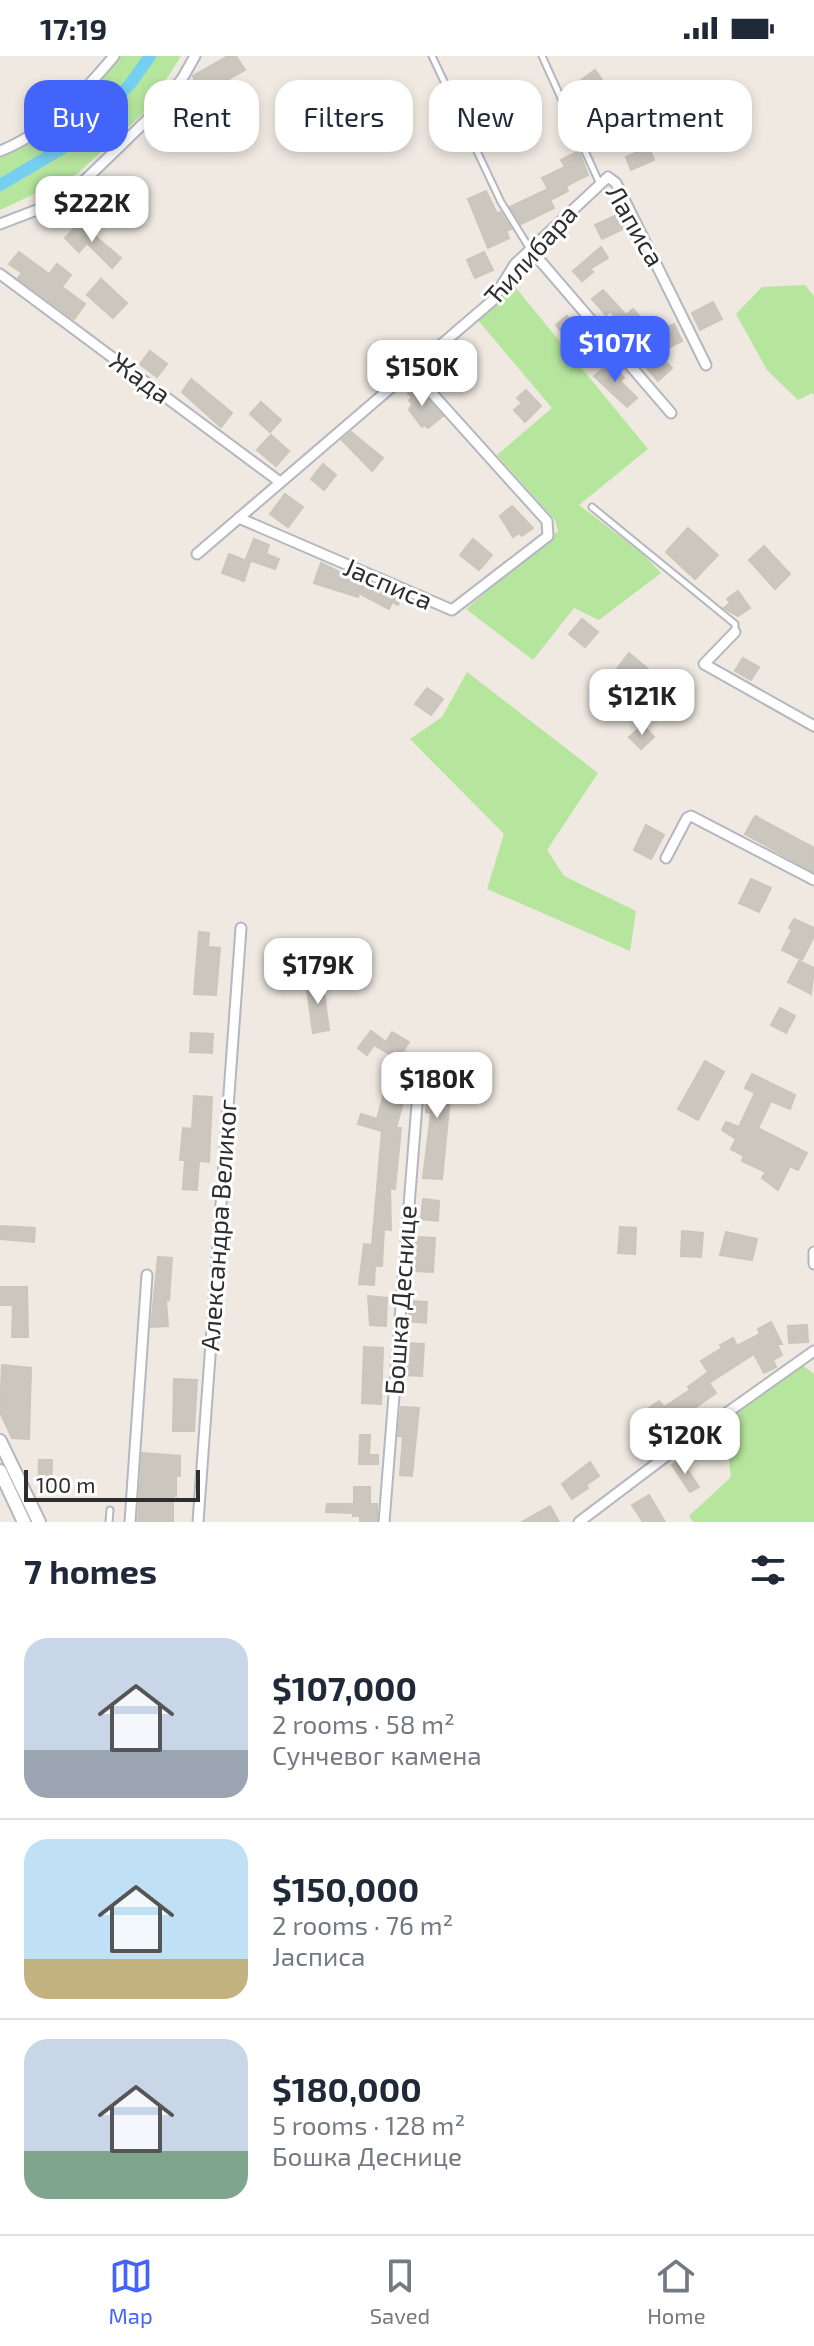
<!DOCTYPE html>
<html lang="en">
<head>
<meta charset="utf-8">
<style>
	:root { --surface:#fff; --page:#f2f2f3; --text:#1f2937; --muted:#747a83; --line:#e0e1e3; --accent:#4264fb }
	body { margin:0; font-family:"Exo 2",sans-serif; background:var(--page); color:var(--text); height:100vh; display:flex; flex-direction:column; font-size:30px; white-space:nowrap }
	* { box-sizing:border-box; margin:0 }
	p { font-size:26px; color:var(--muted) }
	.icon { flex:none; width:44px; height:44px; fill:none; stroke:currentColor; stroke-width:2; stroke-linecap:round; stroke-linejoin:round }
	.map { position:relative; height:1466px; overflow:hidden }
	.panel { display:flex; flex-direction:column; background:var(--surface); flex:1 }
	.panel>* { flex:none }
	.top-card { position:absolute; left:24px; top:24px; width:766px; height:72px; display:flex; gap:16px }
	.scale { position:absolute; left:24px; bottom:20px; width:176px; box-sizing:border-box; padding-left:8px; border:4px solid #2e2e2e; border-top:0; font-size:22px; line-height:28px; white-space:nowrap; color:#2e2e2e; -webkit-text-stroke:6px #fff; paint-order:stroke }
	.price { position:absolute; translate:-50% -68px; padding:0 18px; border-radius:16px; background:#fff; color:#222; font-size:26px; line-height:52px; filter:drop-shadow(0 2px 4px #0008) }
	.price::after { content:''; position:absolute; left:50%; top:48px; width:24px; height:18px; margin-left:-12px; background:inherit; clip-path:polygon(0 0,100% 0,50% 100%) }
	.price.active { background:var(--accent); color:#fff }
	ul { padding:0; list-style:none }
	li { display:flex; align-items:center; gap:24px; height:200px; padding:0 24px }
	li+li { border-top:2px solid var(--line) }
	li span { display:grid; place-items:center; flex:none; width:224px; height:160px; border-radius:24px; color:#555 }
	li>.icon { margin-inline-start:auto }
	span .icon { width:96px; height:96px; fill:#fffc; stroke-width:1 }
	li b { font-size:34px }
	h2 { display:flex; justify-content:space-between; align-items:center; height:96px; padding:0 24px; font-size:34px }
	.tag { padding:0 28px; border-radius:24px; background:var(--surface); box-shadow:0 4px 12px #0003; font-size:28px; line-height:72px }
	.tag.active { background:var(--accent); color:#fff }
	.status { display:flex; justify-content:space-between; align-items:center; height:56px; padding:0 40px; background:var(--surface); direction:ltr }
	.status svg { height:22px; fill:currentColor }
	.tab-bar { display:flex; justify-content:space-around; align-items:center; height:112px; border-top:2px solid var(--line); background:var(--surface); font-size:22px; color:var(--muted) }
	.tab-bar a { display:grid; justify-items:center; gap:4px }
	.tab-bar .active { color:var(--accent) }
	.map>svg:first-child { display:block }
</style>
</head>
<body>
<div class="status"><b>17:19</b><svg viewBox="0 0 49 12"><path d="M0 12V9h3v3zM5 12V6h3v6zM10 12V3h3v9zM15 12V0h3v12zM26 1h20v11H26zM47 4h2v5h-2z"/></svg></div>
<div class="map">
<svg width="814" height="1466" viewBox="0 0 814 1466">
	<rect width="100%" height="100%" fill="#efe9e1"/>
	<g fill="#b6e59e">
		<polygon points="114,0 181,0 146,55 77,118 0,154 0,95 39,72"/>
		<polygon points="511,226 648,393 579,449 642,497 661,517 599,564 574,552 533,604 466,553 558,475 555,464 497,399 552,352 477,263 506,236"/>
		<polygon points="805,229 814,240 814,339 812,337 798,344 767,314 736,258 762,231"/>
		<polygon points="467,616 598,717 547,794 564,820 636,855 630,895 487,833 504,778 410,683 442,661"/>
		<polygon points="798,1306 814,1318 814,1466 693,1466 689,1460 731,1421 723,1359"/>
	</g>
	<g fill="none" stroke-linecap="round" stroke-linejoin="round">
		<polyline stroke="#75cff0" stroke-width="12" points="0,129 78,83 131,27 150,0"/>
	</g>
	<g fill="#cbc7bf" stroke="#cbc5ba" stroke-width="2">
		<polygon points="228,0 236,0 245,14 211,33 215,39 191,57 182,37 196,28 193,20"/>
		<polygon points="595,14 606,29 603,31 614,52 596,62 574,29"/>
		<polygon points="649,91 654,104 631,114 626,101"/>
		<polygon points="579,95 588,119 566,130 568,135 550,144 554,152 521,168 510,151 548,133 542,122 565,111 561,104"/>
		<polygon points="486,135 497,158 500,156 511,173 506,175 509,182 488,192 468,143"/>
		<polygon points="621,157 627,171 602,183 595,169"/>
		<polygon points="79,167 121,202 112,212 87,187 79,196 65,182"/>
		<polygon points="601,191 608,202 590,213 593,216 582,225 573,215"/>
		<polygon points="19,196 49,218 57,208 71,219 62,231 85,248 74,263 18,222 22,217 9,208"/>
		<polygon points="484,196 493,214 475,222 467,204"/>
		<polygon points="101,223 127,247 113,262 87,239"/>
		<polygon points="603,234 626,259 633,253 645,267 630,280 610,255 606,259 592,243"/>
		<polygon points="713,246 722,263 700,274 692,257"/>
		<polygon points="567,260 588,284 576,294 556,269"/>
		<polygon points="674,268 682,285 668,292 659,275"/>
		<polygon points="150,295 167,308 157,321 140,308"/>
		<polygon points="658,298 672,312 658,325 645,310"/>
		<polygon points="448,299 462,315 447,328 433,312"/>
		<polygon points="611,306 624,322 620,325 637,342 627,351 594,320"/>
		<polygon points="191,323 232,357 221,371 182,336"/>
		<polygon points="412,327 443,360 428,372 425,369 422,371 409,354 412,348 409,344 412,342 405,332"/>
		<polygon points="526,334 541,350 525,366 514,354 522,347 517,342"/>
		<polygon points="261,346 281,364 270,376 250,358"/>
		<polygon points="351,376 383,402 372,415 342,384"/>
		<polygon points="271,379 289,395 276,410 257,394"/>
		<polygon points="323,408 336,419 324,434 311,423"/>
		<polygon points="285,438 303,451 288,471 270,458"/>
		<polygon points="512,450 533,472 522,480 519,477 513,481 500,460"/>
		<polygon points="688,472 718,499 695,523 666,496"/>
		<polygon points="254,483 269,489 266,498 279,503 275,513 246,503"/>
		<polygon points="473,483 492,499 479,514 460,499"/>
		<polygon points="764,490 790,518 775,533 749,504"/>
		<polygon points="229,498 250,506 244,525 222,517"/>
		<polygon points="321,507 384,538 386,534 401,540 398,549 392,546 389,553 359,537 358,541 314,527"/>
		<polygon points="738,535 750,552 738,560 724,552 730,547 727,543"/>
		<polygon points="582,563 598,576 585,591 569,578"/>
		<polygon points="629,597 662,625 653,634 640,620 631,632 613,618"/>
		<polygon points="743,602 759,611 751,624 735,615"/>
		<polygon points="427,632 443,643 431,659 415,648"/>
		<polygon points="643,669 654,681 641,693 629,681"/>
		<polygon points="755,760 814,792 814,816 745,778"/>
		<polygon points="646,769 664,779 651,803 634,794"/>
		<polygon points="751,823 771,832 759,856 739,847"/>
		<polygon points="794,863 814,872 814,880 802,904 782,894 792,874 789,872"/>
		<polygon points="199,876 209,877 208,891 220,892 216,939 194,938"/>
		<polygon points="799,905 814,912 811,938 788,926"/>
		<polygon points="322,922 329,974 313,977 306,925"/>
		<polygon points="780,952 795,960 786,977 771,969"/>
		<polygon points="371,975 386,986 392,976 409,986 398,1003 374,989 367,999 358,992"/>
		<polygon points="191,977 213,978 212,997 190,996"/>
		<polygon points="432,999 445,1005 443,1010 447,1011 438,1031 451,1032 442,1123 423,1122 431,1057 426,1056 430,1016 425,1014"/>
		<polygon points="705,1005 724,1016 698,1064 678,1053"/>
		<polygon points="752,1018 795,1039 790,1053 771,1045 758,1072 807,1097 798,1114 790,1110 778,1134 762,1122 766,1116 742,1105 744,1100 731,1093 736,1083 722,1074 726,1066 739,1071 755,1037 745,1032"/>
		<polygon points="384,1037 404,1043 396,1072 401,1072 395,1133 390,1132 391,1174 384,1173 382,1210 375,1210 374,1229 359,1228 364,1188 372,1189 382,1075 358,1068 361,1058 377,1063"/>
		<polygon points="194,1040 212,1041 209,1106 199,1105 197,1134 183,1133 185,1104 180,1104 183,1072 192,1073"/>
		<polygon points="423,1143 439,1145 438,1165 421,1163"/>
		<polygon points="0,1170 35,1172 34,1186 0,1183"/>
		<polygon points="620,1171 636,1172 635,1198 618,1197"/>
		<polygon points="682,1175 703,1177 701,1201 681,1200"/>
		<polygon points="726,1176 757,1183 752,1204 720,1199"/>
		<polygon points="416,1181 435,1182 433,1216 414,1215"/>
		<polygon points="158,1201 172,1202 169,1244 166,1244 168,1270 151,1271"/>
		<polygon points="0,1231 27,1231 28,1281 12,1281 13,1249 0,1249"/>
		<polygon points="368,1240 387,1242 386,1270 370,1269"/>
		<polygon points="410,1245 427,1246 426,1267 409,1265"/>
		<polygon points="771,1266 782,1288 777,1288 782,1299 773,1304 776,1311 764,1317 754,1298 709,1327 716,1337 677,1364 675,1361 660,1371 648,1353 659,1345 664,1351 690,1334 688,1331 708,1316 701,1305 722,1292 720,1289 733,1282 737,1290 760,1278 758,1273"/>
		<polygon points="807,1269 808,1286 789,1287 788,1270"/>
		<polygon points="406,1287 424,1288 422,1320 403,1319"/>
		<polygon points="364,1291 383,1292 381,1348 362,1347"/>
		<polygon points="2,1309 31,1312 29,1383 12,1382 0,1356"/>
		<polygon points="174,1323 197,1324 194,1375 173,1375"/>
		<polygon points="401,1351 419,1352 412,1420 400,1419 403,1380 398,1380"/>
		<polygon points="360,1379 370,1379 369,1399 378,1399 378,1408 359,1408"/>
		<polygon points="142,1397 180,1400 180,1420 176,1420 176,1440 173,1440 173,1466 138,1466"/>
		<polygon points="680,1403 699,1431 690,1436 672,1409"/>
		<polygon points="39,1404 52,1404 51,1437 38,1437"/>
		<polygon points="590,1406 599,1420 586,1429 588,1432 572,1443 562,1428"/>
		<polygon points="354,1431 370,1431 370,1448 377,1448 377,1466 360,1466 360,1460 353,1460 353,1457 326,1456 327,1448 354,1448"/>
		<polygon points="649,1439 665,1466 643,1466 632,1449"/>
		<polygon points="550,1450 559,1466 522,1466"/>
	</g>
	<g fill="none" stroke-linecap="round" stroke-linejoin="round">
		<defs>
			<g id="lane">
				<polyline points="432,0 501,146 530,193"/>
				<polyline points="542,0 599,126"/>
				<polyline points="592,451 735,568 735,575"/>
				<polyline points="109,1466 110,1454"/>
			</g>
			<g id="street">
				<path d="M0 95C45 78 84 36 114 0"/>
				<polyline points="0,168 47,150 84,125 148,63 182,23 195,0"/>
				<polyline points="530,193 671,357"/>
				<polyline points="0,218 280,426"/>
				<polyline points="239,462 452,554 548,480 547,465 411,314"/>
				<polyline points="197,498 492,245 515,208 608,121 616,127 706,309"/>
				<polyline points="735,576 704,608 814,670"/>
				<polyline points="666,802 687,762 691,760 814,824"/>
				<polyline points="814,1196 814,1208"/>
				<polyline points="130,1466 147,1219"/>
				<polyline points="198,1466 241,872"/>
				<polyline points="384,1466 419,1023"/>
				<polyline points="579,1466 677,1392 814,1295"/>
			</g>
			<g id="secondary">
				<polyline points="0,1385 39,1466"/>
				<polyline points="0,1415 24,1466"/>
			</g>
		</defs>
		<use href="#lane" stroke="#b4b7c1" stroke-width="9"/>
		<use href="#street" stroke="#b4b7c1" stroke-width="13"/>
		<use href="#secondary" stroke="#b4b7c1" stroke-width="16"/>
		<use href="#lane" stroke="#fff" stroke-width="5"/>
		<use href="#street" stroke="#fff" stroke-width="9"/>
		<use href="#secondary" stroke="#fff" stroke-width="12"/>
	</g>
	<g text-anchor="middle" stroke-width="6" stroke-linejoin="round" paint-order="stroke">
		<g font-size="26" fill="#2e2e2e" stroke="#fff">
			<text transform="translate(635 170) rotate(60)" y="9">Лаписа</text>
			<text transform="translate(531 199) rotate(-48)" y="9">Ћилибара</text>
			<text transform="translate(140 322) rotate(36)" y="9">Жада</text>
			<text transform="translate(388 528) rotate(23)" y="9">Јасписа</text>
			<text transform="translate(219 1169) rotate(-86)" y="9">Александра Великог</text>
			<text transform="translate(401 1244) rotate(-86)" y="9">Бошка Деснице</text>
		</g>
	</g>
</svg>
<div class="scale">100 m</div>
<b class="price" style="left:92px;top:188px">$222K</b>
<b class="price active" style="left:615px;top:328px">$107K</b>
<b class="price" style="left:422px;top:352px">$150K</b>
<b class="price" style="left:642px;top:681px">$121K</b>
<b class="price" style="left:318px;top:950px">$179K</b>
<b class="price" style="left:437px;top:1064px">$180K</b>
<b class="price" style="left:685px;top:1420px">$120K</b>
<div class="top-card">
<a class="tag active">Buy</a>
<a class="tag">Rent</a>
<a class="tag">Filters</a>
<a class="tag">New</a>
<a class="tag">Apartment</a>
</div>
</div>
<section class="panel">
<h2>7 homes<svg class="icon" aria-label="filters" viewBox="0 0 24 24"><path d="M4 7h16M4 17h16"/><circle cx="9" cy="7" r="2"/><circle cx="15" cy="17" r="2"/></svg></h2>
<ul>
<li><span style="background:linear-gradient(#c9d6e8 70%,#9aa5b1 0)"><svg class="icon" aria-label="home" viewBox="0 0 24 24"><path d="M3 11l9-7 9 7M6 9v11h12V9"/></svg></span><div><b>$107,000</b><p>2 rooms · 58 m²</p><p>Сунчевог камена</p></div></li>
<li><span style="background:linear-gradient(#bfe0f5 75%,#c2b280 0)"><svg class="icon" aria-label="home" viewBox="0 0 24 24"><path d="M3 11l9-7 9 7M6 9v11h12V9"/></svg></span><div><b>$150,000</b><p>2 rooms · 76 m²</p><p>Јасписа</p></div></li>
<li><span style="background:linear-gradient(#c9d6e8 70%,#7fa58c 0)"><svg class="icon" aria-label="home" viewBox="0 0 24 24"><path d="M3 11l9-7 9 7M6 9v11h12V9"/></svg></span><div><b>$180,000</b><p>5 rooms · 128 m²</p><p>Бошка Деснице</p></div></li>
</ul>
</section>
<nav class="tab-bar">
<a class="active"><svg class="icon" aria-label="map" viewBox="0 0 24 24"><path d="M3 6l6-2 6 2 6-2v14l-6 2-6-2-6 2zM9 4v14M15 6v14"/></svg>Map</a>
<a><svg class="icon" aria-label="saved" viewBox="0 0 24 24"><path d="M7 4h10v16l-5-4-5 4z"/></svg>Saved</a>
<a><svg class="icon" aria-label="home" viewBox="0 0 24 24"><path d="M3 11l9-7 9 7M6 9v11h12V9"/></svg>Home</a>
</nav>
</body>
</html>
